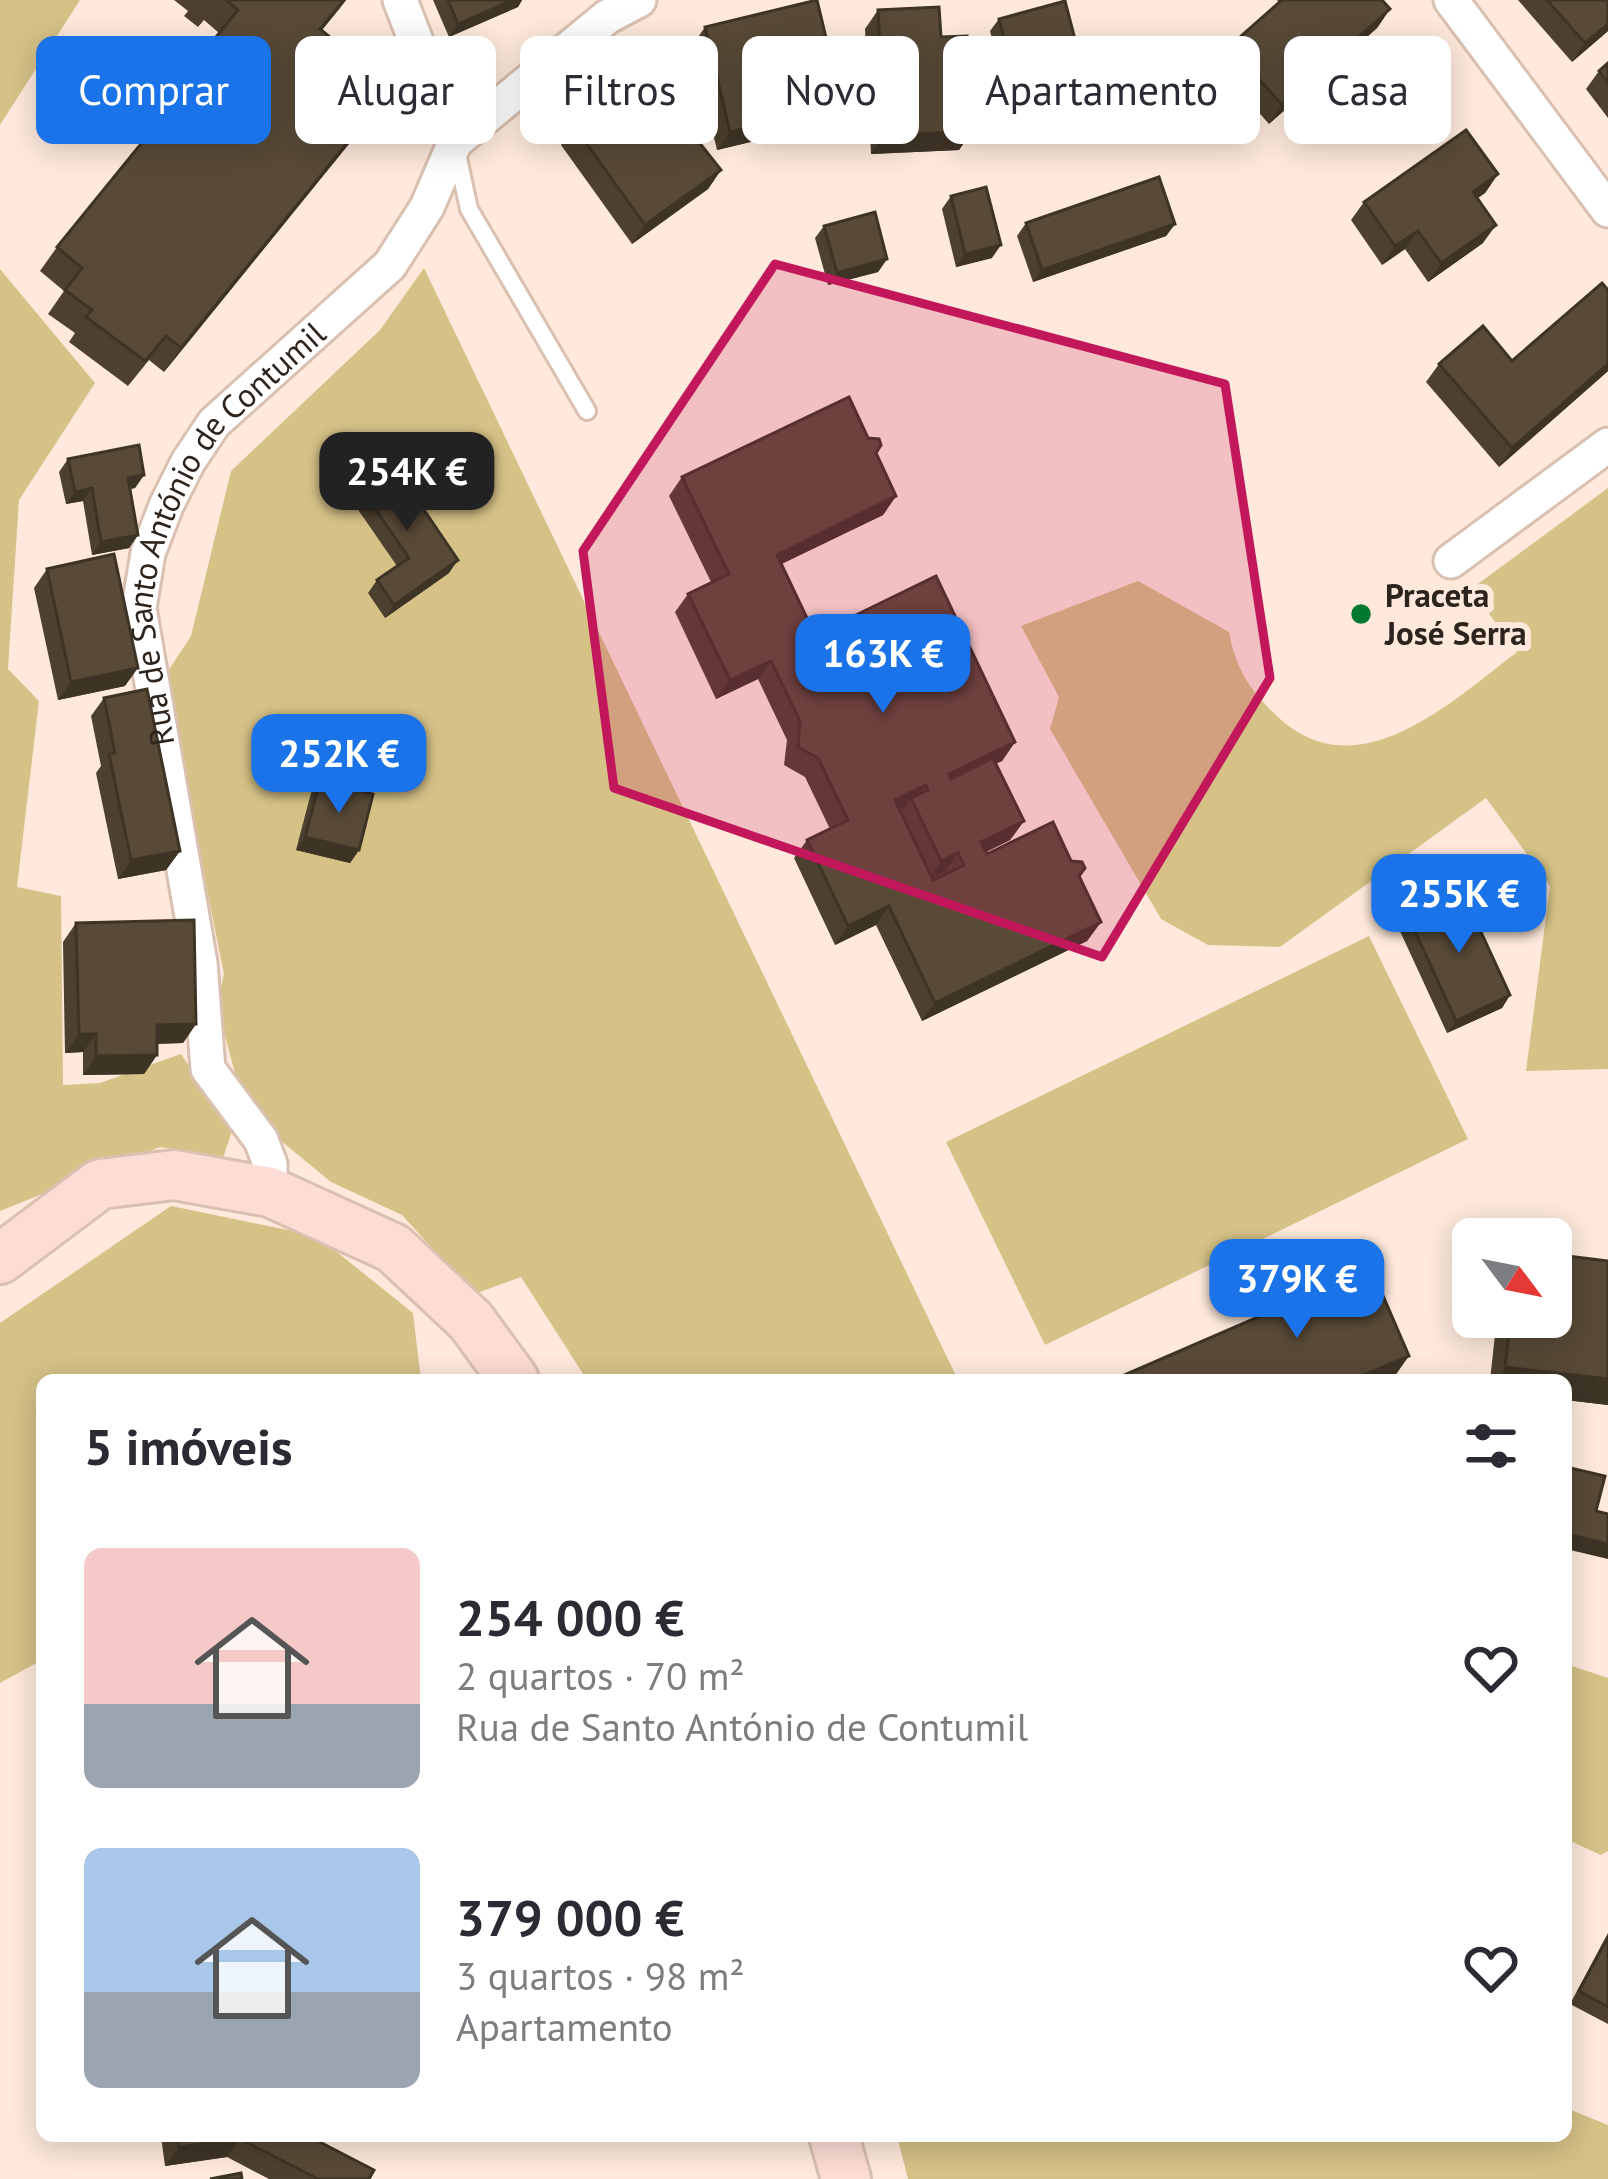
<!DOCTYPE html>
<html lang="pt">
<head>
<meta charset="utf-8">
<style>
	:root { --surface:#fff; --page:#f2f2f3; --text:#2b2b33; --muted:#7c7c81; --accent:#1a73e8 }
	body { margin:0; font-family:"PT Sans",sans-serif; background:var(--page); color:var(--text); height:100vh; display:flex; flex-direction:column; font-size:45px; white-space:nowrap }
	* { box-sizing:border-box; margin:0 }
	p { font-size:39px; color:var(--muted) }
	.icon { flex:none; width:66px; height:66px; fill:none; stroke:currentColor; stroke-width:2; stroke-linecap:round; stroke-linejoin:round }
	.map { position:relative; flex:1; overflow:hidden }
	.sheet { position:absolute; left:36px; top:1374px; width:1536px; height:768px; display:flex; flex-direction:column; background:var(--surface); border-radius:18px; box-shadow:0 6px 30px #0003 }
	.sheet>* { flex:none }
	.guide { position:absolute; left:36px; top:36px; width:1536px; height:108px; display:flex; gap:24px }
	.needle { width:78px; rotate:122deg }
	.fabs { position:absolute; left:1452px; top:1218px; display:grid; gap:24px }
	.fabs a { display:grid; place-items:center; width:120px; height:120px; border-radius:18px; background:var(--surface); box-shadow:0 6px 30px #0003; font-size:60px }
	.price { position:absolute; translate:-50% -102px; padding:0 27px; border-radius:24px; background:var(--accent); color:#fff; font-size:39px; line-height:78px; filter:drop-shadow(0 3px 6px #0008) }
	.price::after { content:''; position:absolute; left:50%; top:72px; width:36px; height:27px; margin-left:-18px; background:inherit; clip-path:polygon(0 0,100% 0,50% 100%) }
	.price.selected { background:#222; color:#fff }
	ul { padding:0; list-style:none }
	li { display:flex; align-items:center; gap:36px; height:300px; padding:0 48px }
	li span { display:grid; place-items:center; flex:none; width:336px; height:240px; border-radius:18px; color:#555 }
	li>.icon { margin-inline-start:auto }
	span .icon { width:144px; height:144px; fill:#fffc; stroke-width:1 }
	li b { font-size:51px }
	h2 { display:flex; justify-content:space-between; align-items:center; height:144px; padding:0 48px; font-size:51px }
	.tag { padding:0 42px; border-radius:18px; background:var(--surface); box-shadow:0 6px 30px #0003; font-size:42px; line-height:108px }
	.tag.selected { background:var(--accent); color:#fff }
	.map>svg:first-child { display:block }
</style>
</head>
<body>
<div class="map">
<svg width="1608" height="2179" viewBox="0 0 1608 2179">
	<rect width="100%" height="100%" fill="#fee9dc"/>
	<g fill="#d6c287">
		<polygon points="0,0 80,0 0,125"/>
		<polygon points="424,268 958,1380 587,1380 521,1277 480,1292 460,1279 402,1215 331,1182 252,1117 236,1077 217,1005 224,974 164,677 191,636 231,471 380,330"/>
		<polygon points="0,269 95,383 19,500 8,669 39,701 17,887 61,896 63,1085 100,1083 181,1054 232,1131 223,1158 160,1147 0,1211"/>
		<path d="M1608 488V1069L1526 1071 1550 886 1486 798 1280 947 1208 945 1161 919 1050 729 1059 697 1021 626 1138 581 1229 632C1236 670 1251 692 1279 718 1359 791 1452 701 1517 652L1471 589Z"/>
		<polygon points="1369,936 1468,1139 1045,1345 946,1142"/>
		<polygon points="171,1206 317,1236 413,1313 421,1380 42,1380 42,1660 0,1683 0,1323"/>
		<polygon points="1566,1664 1608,1678 1608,1851 1601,1855 1566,1839"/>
		<polygon points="1566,2108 1608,2125 1608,2179 908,2179 897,2136 1566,2136"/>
	</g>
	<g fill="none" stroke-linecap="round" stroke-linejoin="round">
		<defs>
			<polyline id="lane" points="456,149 469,209 587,411"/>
			<g id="street">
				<polyline points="400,0 455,142"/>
				<polyline points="1451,0 1608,210"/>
				<polyline points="1451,561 1608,445"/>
				<path id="s1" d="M270 1192V1164L261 1140 208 1069 200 963 139 608 148 553 166 506 188 462 214 423 390 265 427 207 455 142 607 17 639 0"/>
			</g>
			<g id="secondary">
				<polyline points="0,1259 100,1184 174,1175 270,1192 393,1248 471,1321 514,1380"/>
				<polyline points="834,2136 846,2179"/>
			</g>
		</defs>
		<use href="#lane" stroke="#dac0b0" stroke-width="22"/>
		<use href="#street" stroke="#dac0b0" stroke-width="39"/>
		<use href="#secondary" stroke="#dac0b0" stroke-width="54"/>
		<use href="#lane" stroke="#fff" stroke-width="16"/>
		<use href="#street" stroke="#fff" stroke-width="33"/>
		<use href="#secondary" stroke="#fcdcd4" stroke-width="48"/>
	</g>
	<g fill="#4d402f">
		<polygon points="174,0 346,0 322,30 370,70 357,88 378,105 361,129 164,372 149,360 128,386 69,342 75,333 48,314 64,291 40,271 57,247 187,87 182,82 219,33 204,20 198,27 184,16 188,11"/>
		<polygon points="433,0 522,0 518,7 449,37"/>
		<polygon points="1277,0 1382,0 1390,9 1377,28 1269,124 1217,65 1230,46 1279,3"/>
		<polygon points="1518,0 1608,0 1608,31 1572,62"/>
		<polygon points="878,10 972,131 959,150 871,154 865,29"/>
		<polygon points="999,19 1083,117 1017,135 990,31"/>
		<polygon points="705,27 842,105 829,123 717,150 692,46"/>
		<polygon points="1608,63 1608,118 1586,89 1599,71"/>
		<polygon points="574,126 721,170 708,189 632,244 561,145"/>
		<polygon points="1498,174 1485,193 1477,198 1483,243 1428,282 1405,249 1382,265 1351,220 1364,202"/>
		<polygon points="951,196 992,258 956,267 942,209"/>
		<polygon points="1026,223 1175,224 1166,236 1033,282 1017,236"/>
		<polygon points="824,226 887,259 878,272 828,285 815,238"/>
		<polygon points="1608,290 1608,371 1499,467 1426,382 1439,364 1512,361"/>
		<polygon points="868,438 896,496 883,515 781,564 815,635 1015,742 1002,761 996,763 1024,821 1010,840 986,852 987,854 1079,876 1101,922 1087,941 922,1021 876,925 835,945 794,858 807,840 830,829 805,777 784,765 787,740 758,679 716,699 675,612 688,594 711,582 669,496 682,477"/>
		<polygon points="68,459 144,475 135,488 129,489 138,535 129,548 92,555 83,501 66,504 59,472"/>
		<polygon points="359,485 449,573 385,618 368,593 377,580 397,566 350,498"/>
		<polygon points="47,569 125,686 58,700 34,588"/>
		<polygon points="104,698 180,851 166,870 118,879 96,773 101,766 91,716"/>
		<polygon points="320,781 359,850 350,863 296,850 311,793"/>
		<polygon points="1408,916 1510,995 1502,1008 1447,1033 1399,929"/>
		<polygon points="76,923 196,1024 183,1043 157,1044 157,1055 144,1074 83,1075 83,1052 65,1053 63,942"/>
		<polygon points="1608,1261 1608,1405 1566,1400 1566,1380 1490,1380 1497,1317 1551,1317"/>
		<polygon points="1608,1933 1608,2024 1570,2004"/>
		<polygon points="161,2136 308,2136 369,2179 269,2179 227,2157 165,2166"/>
	</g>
	<g fill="#3e3426">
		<polygon points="344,0 346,0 340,8 303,53"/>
		<polygon points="513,0 522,0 518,7 449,37 458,24"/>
		<polygon points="1390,9 1377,28 1269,124 1282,105"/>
		<polygon points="1608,24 1608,31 1572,62 1585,43"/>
		<polygon points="378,105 361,129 164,372 181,348"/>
		<polygon points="842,105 829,123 717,150 730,132"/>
		<polygon points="1092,105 1083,117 1017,135 1026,122"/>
		<polygon points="972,131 959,150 871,154 884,136"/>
		<polygon points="721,170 708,189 632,244 645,225"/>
		<polygon points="1498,174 1485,193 1460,211 1473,192"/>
		<polygon points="1175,224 1166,236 1033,282 1042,270"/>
		<polygon points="1496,225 1483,243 1428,282 1441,263"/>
		<polygon points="1418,231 1405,249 1382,265 1395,246"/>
		<polygon points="1001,245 992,258 956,267 965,254"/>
		<polygon points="887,259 878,272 828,285 837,273"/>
		<polygon points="1608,364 1608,371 1499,467 1512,448"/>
		<polygon points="144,475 135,488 119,491 128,478"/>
		<polygon points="92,488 83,501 66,504 75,492"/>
		<polygon points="896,496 883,515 763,573 777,555"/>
		<polygon points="138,535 129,548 92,555 101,542"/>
		<polygon points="458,560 449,573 385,618 394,605"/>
		<polygon points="771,661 758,679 716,699 730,680"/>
		<polygon points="138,668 125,686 58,700 71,682"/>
		<polygon points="1015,742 1002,761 936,793 949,774"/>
		<polygon points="926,785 913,803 911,798 904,808 882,819 895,800"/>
		<polygon points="1024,821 1010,840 968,861 981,842"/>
		<polygon points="305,837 359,850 350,863 296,850"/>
		<polygon points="180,851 166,870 118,879 131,860"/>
		<polygon points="958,853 945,872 928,880 941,861"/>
		<polygon points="889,906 876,925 835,945 848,926"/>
		<polygon points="1101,922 1087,941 922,1021 935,1003"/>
		<polygon points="1510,995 1502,1008 1447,1033 1456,1021"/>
		<polygon points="196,1024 183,1043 144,1044 157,1025"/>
		<polygon points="79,1034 96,1034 83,1052 65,1053"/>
		<polygon points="157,1055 144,1074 83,1075 96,1056"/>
		<polygon points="1409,1356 1392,1380 1352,1380"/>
		<polygon points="1505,1367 1608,1379 1608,1405 1566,1400 1566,1380 1497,1380"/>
		<polygon points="1566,1534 1608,1544 1608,1559 1566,1549"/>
		<polygon points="240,2139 227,2157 165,2166 179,2147"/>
	</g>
	<g fill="#594a37" stroke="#3e3426" stroke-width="3" fill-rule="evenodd">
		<polygon points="226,0 344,0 320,29 370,70 356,87 378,105 181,348 166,336 145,361 86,317 92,310 65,290 82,268 57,247 206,64 199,58 238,10"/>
		<polygon points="448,0 513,0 458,24"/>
		<polygon points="817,0 842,105 730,132 705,27"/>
		<polygon points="1282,0 1382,0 1390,9 1282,105 1230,46"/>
		<polygon points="1547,0 1608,0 1608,24 1585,43"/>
		<polygon points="1065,1 1092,105 1026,122 999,19"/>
		<polygon points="939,7 941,37 967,36 972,131 884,136 878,10"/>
		<polygon points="1608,63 1608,83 1599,71"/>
		<polygon points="645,74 721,170 645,225 574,126"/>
		<polygon points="1466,130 1498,174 1473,192 1496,225 1441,263 1418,231 1395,246 1364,202"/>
		<polygon points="1159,177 1175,224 1042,270 1026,223"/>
		<polygon points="986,187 1001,245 965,254 951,196"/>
		<polygon points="875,212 887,259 837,273 824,226"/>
		<polygon points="1602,283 1608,290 1608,364 1512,448 1439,364 1483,326 1512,361"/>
		<path d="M849 397 868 438 879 439 881 445 876 453 896 496 777 555 815 635 936 576 1015 742 949 774 951 779 993 758 1024 821 981 842 987 854 1053 822 1071 861 1082 862 1085 868 1079 876 1101 922 935 1003 889 906 848 926 807 840 848 820 818 758 798 747 800 721 771 661 730 680 688 594 729 574 682 477ZM926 785 928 790 911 798 941 861 958 853 964 865 933 880 895 800Z"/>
		<polygon points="139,445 144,475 128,478 138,535 101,542 92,488 75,492 68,459"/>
		<polygon points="392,463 458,560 394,605 377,580 409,558 359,485"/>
		<polygon points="114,554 138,668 71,682 47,569"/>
		<polygon points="147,689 180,851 131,860 109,754 115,753 104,698"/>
		<polygon points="320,781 373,794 359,850 305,837"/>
		<polygon points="1462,891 1510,995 1456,1021 1408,916"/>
		<polygon points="194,920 196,1024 157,1025 157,1055 96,1056 96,1034 79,1034 76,923"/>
		<polygon points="1551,1254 1608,1261 1608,1379 1505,1367 1511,1317 1551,1317"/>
		<polygon points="1371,1268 1409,1356 1352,1380 1113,1380"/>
		<polygon points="1566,1467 1605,1476 1596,1511 1608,1514 1608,1544 1566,1534"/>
		<polygon points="1608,1937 1608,2007 1579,1991"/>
		<polygon points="177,2136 308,2136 374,2170 369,2179 318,2179 240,2139 179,2147"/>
		<polygon points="241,2173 242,2179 210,2179"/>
	</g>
	<path fill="#c2185b" fill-opacity="0.2" stroke="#c2185b" stroke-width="9" stroke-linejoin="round" d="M775 264 1225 384 1270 678 1102 957 614 788 583 551Z"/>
	<circle fill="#00792f" stroke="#fee9dc" stroke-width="4.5" cx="1361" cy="614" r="12"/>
	<g text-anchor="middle" stroke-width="12" stroke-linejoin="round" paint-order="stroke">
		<g font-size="33" fill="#2e241e" stroke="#fee9dc">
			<text dy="12" stroke="none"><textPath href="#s1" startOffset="711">Rua de Santo António de Contumil</textPath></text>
		</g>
		<g font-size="33" font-weight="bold" fill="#2e241e" stroke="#fee9dc" text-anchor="start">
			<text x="1385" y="607">Praceta<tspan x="1385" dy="38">José Serra</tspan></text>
		</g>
	</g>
</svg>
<div class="fabs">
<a><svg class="needle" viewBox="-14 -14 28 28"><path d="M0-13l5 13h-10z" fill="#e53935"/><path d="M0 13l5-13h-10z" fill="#7c7c81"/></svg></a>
</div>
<b class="price selected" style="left:407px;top:534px">254K €</b>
<b class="price" style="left:883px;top:716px">163K €</b>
<b class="price" style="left:339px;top:816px">252K €</b>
<b class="price" style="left:1459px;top:956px">255K €</b>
<b class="price" style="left:1297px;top:1341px">379K €</b>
<div class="guide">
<a class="tag selected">Comprar</a>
<a class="tag">Alugar</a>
<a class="tag">Filtros</a>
<a class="tag">Novo</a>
<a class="tag">Apartamento</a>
<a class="tag">Casa</a>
</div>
<section class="sheet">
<h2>5 imóveis<svg class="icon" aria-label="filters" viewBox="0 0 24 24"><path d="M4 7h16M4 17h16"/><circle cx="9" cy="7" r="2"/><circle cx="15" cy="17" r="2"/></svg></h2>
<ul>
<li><span style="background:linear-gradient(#f6c9c9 65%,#9aa5b1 0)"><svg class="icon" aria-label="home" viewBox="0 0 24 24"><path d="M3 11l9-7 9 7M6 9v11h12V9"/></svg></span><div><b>254 000 €</b><p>2 quartos · 70 m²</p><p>Rua de Santo António de Contumil</p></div><svg class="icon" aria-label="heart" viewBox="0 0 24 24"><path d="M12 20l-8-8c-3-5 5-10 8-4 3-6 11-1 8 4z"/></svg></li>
<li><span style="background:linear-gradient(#a9c7e8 60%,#9aa5b1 0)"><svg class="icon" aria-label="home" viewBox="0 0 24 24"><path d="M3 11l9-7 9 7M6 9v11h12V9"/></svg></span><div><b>379 000 €</b><p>3 quartos · 98 m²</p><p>Apartamento</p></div><svg class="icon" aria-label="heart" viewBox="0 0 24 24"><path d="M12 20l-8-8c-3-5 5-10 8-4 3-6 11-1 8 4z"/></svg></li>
</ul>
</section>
</div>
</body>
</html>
